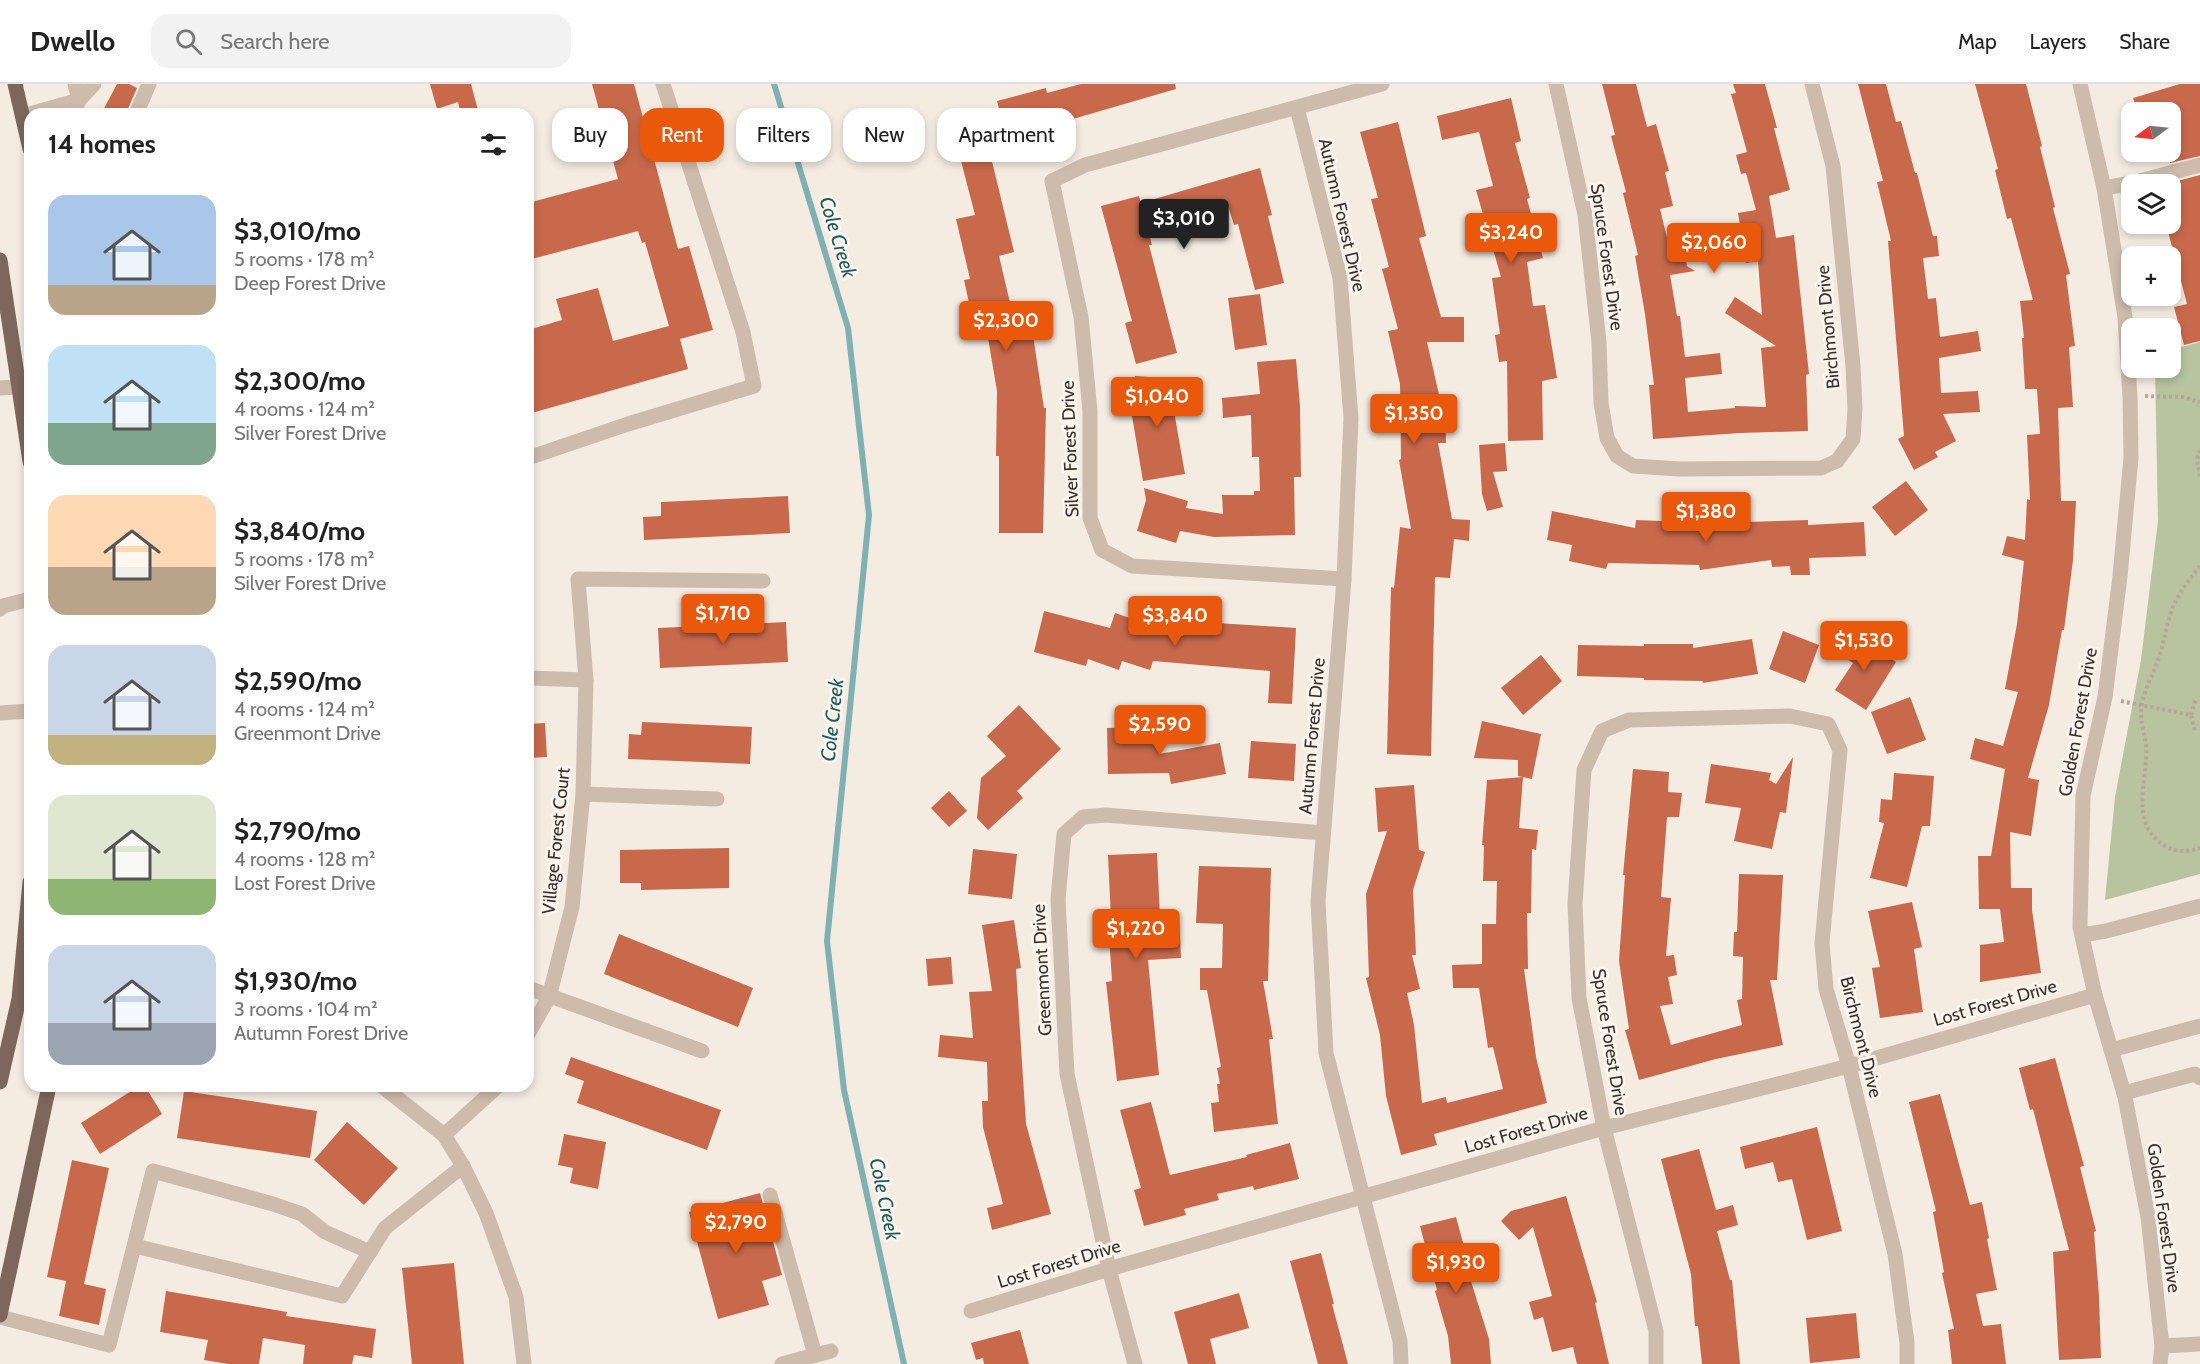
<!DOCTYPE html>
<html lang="en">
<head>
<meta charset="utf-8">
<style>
	:root { --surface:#fff; --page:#f2f2f2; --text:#222; --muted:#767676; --line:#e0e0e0; --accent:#ea580c }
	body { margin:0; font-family:Cabin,sans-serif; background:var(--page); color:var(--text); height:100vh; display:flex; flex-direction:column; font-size:22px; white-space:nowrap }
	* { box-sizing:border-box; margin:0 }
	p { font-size:20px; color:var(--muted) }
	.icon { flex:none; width:33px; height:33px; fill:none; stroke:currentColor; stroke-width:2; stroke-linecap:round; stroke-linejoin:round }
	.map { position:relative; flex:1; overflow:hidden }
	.details { position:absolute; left:24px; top:24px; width:510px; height:984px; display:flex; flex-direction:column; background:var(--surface); border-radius:18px; box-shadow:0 3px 9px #0003 }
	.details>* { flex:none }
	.hud { position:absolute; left:552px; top:24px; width:570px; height:54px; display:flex; gap:12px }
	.needle { width:39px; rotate:255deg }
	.fabs { position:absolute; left:2121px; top:18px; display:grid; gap:12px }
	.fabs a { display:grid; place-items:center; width:60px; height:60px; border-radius:12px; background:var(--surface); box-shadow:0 3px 9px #0003; font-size:30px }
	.price { position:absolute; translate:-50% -51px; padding:0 14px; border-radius:6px; background:var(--accent); color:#fff; font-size:20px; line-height:39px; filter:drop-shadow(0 2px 3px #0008) }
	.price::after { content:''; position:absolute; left:50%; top:36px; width:18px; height:14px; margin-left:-9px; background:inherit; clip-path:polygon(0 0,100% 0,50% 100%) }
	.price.on { background:#222; color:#fff }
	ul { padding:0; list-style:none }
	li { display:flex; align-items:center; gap:18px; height:150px; padding:0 24px }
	li span { display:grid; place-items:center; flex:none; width:168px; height:120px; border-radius:18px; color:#555 }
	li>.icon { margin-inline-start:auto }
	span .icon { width:72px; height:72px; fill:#fffc; stroke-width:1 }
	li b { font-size:26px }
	h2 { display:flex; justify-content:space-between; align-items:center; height:72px; padding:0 24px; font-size:26px }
	.pill { padding:0 21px; border-radius:18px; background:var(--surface); box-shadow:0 3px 9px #0003; font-size:21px; line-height:54px }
	.pill.on { background:var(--accent); color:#fff }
	header { display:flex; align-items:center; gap:36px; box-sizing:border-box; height:84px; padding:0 30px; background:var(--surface); border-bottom:2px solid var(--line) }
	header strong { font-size:28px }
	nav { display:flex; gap:33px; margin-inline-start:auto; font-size:21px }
	.search { width:420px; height:54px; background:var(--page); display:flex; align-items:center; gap:15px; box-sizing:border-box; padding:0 21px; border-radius:18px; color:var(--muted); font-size:22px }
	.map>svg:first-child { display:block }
</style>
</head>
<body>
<header>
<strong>Dwello</strong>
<div class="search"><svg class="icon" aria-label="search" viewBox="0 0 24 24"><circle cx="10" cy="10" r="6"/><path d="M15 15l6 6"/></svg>Search here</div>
<nav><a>Map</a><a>Layers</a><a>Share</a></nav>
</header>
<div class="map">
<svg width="2200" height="1280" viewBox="0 0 2200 1280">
	<rect width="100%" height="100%" fill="#f4ebe1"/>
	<polygon fill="#b8c4a0" points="2200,258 2200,790 2105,816 2115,713 2141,576 2158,437 2155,284 2170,284 2171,266"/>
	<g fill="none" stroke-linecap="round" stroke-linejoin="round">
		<polyline stroke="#7fb0b2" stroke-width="6" points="774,0 848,244 869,431 827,857 844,1006 904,1280"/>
	</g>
	<g fill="#c8694b">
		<polygon points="117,0 129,0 137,4 127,27 125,30 101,30"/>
		<polygon points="430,0 471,0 479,30 461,30 458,18 437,25"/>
		<polygon points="592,0 634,0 678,165 689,162 713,246 680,255 688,285 528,330 528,246 562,236 556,215 598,204 613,257 669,242 645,158 642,159 638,147 528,176 528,119 618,95"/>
		<polygon points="1081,0 1175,0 1176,5 1066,37 1064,31 1005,47 997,17 1046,4 1047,9"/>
		<polygon points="1602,0 1636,0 1647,43 1656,40 1669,87 1665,88 1673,122 1660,125 1670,166 1683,163 1687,182 1695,187 1670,191 1677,232 1680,232 1685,273 1720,269 1722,290 1685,294 1688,328 1735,324 1735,322 1766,323 1761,264 1776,262 1725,229 1735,213 1762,231 1758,177 1746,179 1738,129 1756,126 1746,89 1741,90 1736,71 1747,68 1731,10 1736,9 1733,0 1765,0 1777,44 1774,44 1790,106 1769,112 1776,154 1794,151 1809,290 1806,291 1808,347 1740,349 1653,355 1649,301 1654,301 1645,230 1635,172 1638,171 1623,109 1626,108 1611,52 1615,51"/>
		<polygon points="1858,0 1886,0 1896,38 1901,37 1915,89 1917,89 1933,152 1937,152 1939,172 1923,174 1928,215 1936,214 1940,253 1978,247 1981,267 1939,274 1941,309 1978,307 1980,328 1943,330 1956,357 1935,368 1938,373 1914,386 1898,355 1904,352 1888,157 1891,157 1877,98 1883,97"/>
		<polygon points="1975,0 2026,0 2042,62 2040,63 2055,123 2053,124 2070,190 2066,191 2075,262 2069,263 2073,323 2058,324 2061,417 2076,417 2073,476 2064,546 2062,546 2049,621 2028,694 2039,696 2031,752 2010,748 2011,804 2032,804 2032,826 2041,889 1980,898 1980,861 2004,858 2000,825 1979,825 1978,772 1991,772 2005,685 1970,675 1975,654 2003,662 2018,608 2005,605 2017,540 2024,477 2002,471 2007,452 2025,456 2027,415 2030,416 2027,351 2040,350 2037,305 2025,305 2022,254 2024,254 2020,217 2033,216 2011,134 2007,135 1995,86 1998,85"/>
		<polygon points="2180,0 2200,0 2200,72 2170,79 2170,28 2138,28 2133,14"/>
		<polygon points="1511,14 1521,57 1515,59 1530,114 1527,115 1543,174 1527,178 1533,222 1545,221 1557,294 1542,297 1543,356 1508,357 1507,277 1499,278 1495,251 1500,250 1492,194 1501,193 1476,106 1493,102 1479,48 1442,56 1437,32"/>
		<polygon points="1398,38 1426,152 1419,154 1441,233 1464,233 1464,258 1427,258 1440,315 1445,315 1446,359 1438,359 1452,435 1470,436 1469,457 1454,455 1450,494 1435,493 1431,672 1387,670 1391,503 1394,504 1400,443 1411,445 1399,376 1401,375 1400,300 1388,247 1398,245 1382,185 1389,183 1371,115 1378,114 1360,48"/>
		<polygon points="989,65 1014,168 999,172 1011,223 1030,219 1034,237 1031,238 1044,324 1046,324 1043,449 999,449 999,372 996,372 997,307 987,248 976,251 964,196 970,195 956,135 975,131 960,73"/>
		<polygon points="1260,84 1272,131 1268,132 1284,199 1255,206 1238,140 1234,141 1227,118 1147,142 1152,161 1149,161 1177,269 1136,280 1125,239 1132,237 1101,122 1139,112 1141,119"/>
		<polygon points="2200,91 2200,257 2184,261 2174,223 2187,220 2166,140 2170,140 2170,99"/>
		<polygon points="1260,210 1267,261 1235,266 1228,214"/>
		<polygon points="1296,275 1300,322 1301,393 1294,393 1295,451 1214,453 1180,447 1176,459 1137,447 1146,416 1144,404 1188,417 1186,424 1223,430 1222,411 1254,411 1254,407 1260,407 1259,373 1252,373 1251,331 1223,334 1222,314 1260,310 1257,278"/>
		<polygon points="1135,292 1178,295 1175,333 1185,390 1143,397 1132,332"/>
		<polygon points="1505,359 1507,387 1493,388 1503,423 1487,427 1482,410 1479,361"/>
		<polygon points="1906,397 1928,426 1895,452 1872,423"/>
		<polygon points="788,412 790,449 644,456 643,433 661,432 661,418"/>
		<polygon points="1552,427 1635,444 1636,436 1685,438 1685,444 1743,436 1744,438 1808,436 1808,441 1864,438 1866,472 1809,474 1810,491 1791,491 1790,482 1772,483 1771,476 1700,486 1699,481 1608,479 1606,485 1569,477 1572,461 1547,456"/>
		<polygon points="1044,527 1110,544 1115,529 1183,552 1185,537 1296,544 1292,620 1268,619 1270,587 1153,577 1150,586 1122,577 1119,586 1088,575 1086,582 1034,568"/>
		<polygon points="786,538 788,578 660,584 658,544"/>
		<polygon points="1783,547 1819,561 1805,599 1769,585"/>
		<polygon points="1852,549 1896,578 1866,626 1835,606 1853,579 1839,570"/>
		<polygon points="1752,555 1758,590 1703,599 1703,597 1644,596 1644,594 1577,592 1578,561 1644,562 1644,560 1693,560 1693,564"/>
		<polygon points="1541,571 1562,597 1523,631 1501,604"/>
		<polygon points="1910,613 1926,656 1887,670 1871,628"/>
		<polygon points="1019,621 1061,665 1017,707 1023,714 988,746 977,734 981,694 1006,672 987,652"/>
		<polygon points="1482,637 1541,650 1532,695 1518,692 1518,676 1474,674"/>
		<polygon points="642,638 752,643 750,680 628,675 629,650 641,651"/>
		<polygon points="545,639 547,673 528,674 528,640"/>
		<polygon points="1158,643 1159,670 1220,659 1226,690 1171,700 1169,689 1108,690 1107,644"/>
		<polygon points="1251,657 1296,660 1294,697 1248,694"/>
		<polygon points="1793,673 1786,729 1780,728 1772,765 1734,757 1741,724 1705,719 1711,680 1771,689 1769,696 1776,700"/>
		<polygon points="1633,685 1669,688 1668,708 1682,709 1679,733 1667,733 1661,813 1671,814 1666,872 1674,871 1677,891 1668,893 1673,920 1660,922 1671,961 1742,941 1737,916 1742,915 1743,873 1733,872 1734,848 1737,848 1739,790 1783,791 1777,896 1770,896 1783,961 1716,975 1639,996 1625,946 1629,945 1619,877 1625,791 1623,791"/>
		<polygon points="1894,689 1934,692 1930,742 1922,742 1907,803 1870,794 1884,739 1879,738 1881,715 1892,716"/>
		<polygon points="1523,693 1519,744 1538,746 1536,766 1532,765 1531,829 1527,829 1528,885 1524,885 1536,973 1547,1019 1434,1050 1437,1061 1401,1071 1386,1012 1380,951 1366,894 1369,893 1366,810 1387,747 1378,748 1375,704 1414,701 1419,766 1425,768 1413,806 1416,871 1412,871 1420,905 1407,909 1414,941 1422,1019 1446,1013 1447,1019 1503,1005 1493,963 1488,964 1479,904 1453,904 1452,881 1482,880 1482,840 1496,840 1497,797 1483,797 1484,761 1482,761 1487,696"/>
		<polygon points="949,707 967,727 949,743 931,724"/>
		<polygon points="729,764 729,804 641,806 641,799 620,799 620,766"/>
		<polygon points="973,765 1017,770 1012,815 968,810"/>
		<polygon points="1157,769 1160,833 1179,832 1181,874 1148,876 1159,991 1117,997 1106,898 1112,897 1108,835 1111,835 1108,771"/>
		<polygon points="1199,782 1271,784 1268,897 1263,897 1273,955 1269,955 1278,1040 1214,1048 1211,1019 1219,1018 1217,1000 1220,1000 1217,984 1221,983 1207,906 1200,906 1200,884 1222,884 1223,840 1196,839"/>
		<polygon points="1912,818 1922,863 1914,865 1923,928 1880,934 1872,884 1880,883 1868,827"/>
		<polygon points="1014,836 1021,884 1016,885 1026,1040 1051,1130 992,1146 987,1124 1003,1120 983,1043 982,1017 988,1017 987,978 938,973 940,951 973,954 969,908 992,907 982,841"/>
		<polygon points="619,850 753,904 738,943 604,890"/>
		<polygon points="951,873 953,900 928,902 926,875"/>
		<polygon points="571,973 721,1026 707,1066 577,1019 584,997 565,990"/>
		<polygon points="2055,974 2084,1082 2080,1083 2096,1147 2094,1148 2099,1212 2101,1274 2059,1276 2053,1168 2069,1166 2033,1025 2030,1026 2019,984"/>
		<polygon points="139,1002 145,1002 162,1030 100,1070 81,1039"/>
		<polygon points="184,1007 317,1027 310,1074 177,1054"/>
		<polygon points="1940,1010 1970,1121 1982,1118 1989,1154 1987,1155 1997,1206 1976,1210 1983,1242 2001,1240 2006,1280 1952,1280 1948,1246 1954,1245 1942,1189 1944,1188 1933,1128 1936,1127 1909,1018"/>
		<polygon points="1151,1018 1170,1091 1247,1073 1246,1071 1290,1059 1299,1095 1254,1106 1253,1102 1217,1110 1219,1116 1184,1125 1186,1131 1144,1142 1134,1106 1141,1104 1120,1026"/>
		<polygon points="347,1038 398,1084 364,1121 314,1076"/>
		<polygon points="1817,1043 1842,1147 1807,1156 1792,1095 1778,1098 1773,1078 1745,1085 1740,1063"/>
		<polygon points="564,1050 606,1058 598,1105 570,1099 573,1084 558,1081"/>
		<polygon points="1699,1065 1716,1126 1733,1121 1738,1141 1717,1147 1730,1196 1732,1196 1740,1280 1702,1280 1698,1242 1695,1242 1691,1190 1661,1075"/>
		<polygon points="72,1076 109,1084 84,1200 106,1205 99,1241 59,1232 66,1197 47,1193"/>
		<polygon points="760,1109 782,1191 762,1197 769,1221 718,1235 689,1128"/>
		<polygon points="1566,1112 1597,1218 1595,1219 1609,1280 1577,1280 1573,1263 1552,1268 1543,1233 1534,1236 1529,1218 1552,1212 1533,1143 1519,1156 1501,1137 1511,1127"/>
		<polygon points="1456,1133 1468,1177 1465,1178 1489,1255 1491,1280 1451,1280 1448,1252 1435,1207 1437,1206 1420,1142"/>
		<polygon points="1321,1169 1334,1220 1332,1220 1348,1280 1318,1280 1290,1177"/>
		<polygon points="454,1179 464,1280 412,1280 402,1184"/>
		<polygon points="166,1207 287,1228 286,1232 376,1245 372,1274 354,1271 352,1280 303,1280 305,1261 263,1254 259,1280 228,1280 204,1276 208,1256 160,1248"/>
		<polygon points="1239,1209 1249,1244 1210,1255 1216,1280 1188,1280 1174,1228"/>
		<polygon points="1856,1229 1860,1274 1810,1279 1806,1234"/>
		<polygon points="1020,1246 1029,1280 984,1280 983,1274 976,1276 971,1259"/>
	</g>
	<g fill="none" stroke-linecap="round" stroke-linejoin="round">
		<g stroke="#b9a596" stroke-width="4" stroke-dasharray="3 3" stroke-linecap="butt">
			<polyline points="2145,312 2183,313 2200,318"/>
			<polyline points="2200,366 2197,375 2200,395"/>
			<path d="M2200 482C2189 496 2177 511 2171 528 2166 543 2164 558 2159 573 2154 589 2145 603 2142 620 2139 635 2144 646 2146 661 2149 695 2127 739 2165 762 2175 768 2188 768 2200 764"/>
			<polyline points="2121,617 2191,631 2195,648"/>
			<polyline points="2191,631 2196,614"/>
		</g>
		<g stroke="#cdbbac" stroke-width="15">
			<polyline points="1556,0 1585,131 1599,258 1601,319 1607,354 1617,372 1633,382 1680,385 1821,384 1837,377 1853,355 1855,325 1853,282 1833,82 1812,0"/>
			<polyline points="2080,0 2104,104 2125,233 2130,313 2131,374 2120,492 2105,613 2083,712 2080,843 2095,911 2125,1013 2148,1133 2162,1262 2160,1280"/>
			<polyline points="1297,24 1340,194 1351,334 1344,495 1318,817 1326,969 1400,1257 1401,1280"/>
			<polyline points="74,30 79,16 94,0"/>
			<polyline points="136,30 149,0"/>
			<polyline points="23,32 79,16 75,0"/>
			<polyline points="2104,104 2132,99 2200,81"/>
			<polyline points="0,304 30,302"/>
			<polyline points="528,374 628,340 754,302 743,248 663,0"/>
			<polyline points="1344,495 1132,482 1102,466 1090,434 1090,327 1081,233 1052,97 1085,81 1382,0"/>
			<polyline points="0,525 3,522 30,515"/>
			<polyline points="528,594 586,596"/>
			<polyline points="0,629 30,627"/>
			<polyline points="583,710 717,715"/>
			<polyline points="2082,851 2106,847 2200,822"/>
			<polyline points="528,904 702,967"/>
			<polyline points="528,950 549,913 572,823 583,710 586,596 578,495 763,497"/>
			<polyline points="2111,966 2200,942"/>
			<polyline points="382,1002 444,1051 463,1082 486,1129 516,1213 524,1280"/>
			<polyline points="2124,1009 2195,990 2200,994"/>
			<polyline points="444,1051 498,1002"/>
			<polyline points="770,1111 815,1271"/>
			<polyline points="135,1162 342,1212 385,1144 463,1082"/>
			<polyline points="971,1227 1109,1185 1604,1044 1849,982 2095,911"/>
			<polyline points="0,1233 109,1261 153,1087 273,1120 302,1130 325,1148 370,1168"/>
			<polyline points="2162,1262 2200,1260"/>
			<polyline points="782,1280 831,1267"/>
			<polyline points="1135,1280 1109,1185 1067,990 1058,815 1064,750 1083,733 1106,731 1323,749"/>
			<polyline points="1656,1280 1656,1247 1604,1044 1579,914 1575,820 1584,686 1602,647 1629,636 1790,632 1828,640 1840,666 1822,859 1826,905 1849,982 1895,1170 1907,1259 1907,1280"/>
		</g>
		<g stroke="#7d675c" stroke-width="15">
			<polyline points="15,0 30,65"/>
			<polyline points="0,176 30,378"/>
			<polyline points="0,998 19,915 30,798"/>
			<polyline points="0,1231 49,1002"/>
		</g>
	</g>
	<g text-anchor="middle" stroke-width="6" stroke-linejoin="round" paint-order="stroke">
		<g font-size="18" fill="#3b302b" stroke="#fbf5ee">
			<text transform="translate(1342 131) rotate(77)" y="6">Autumn Forest Drive</text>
			<text transform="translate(1607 173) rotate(82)" y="6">Spruce Forest Drive</text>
			<text transform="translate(1828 243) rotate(-95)" y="6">Birchmont Drive</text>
			<text transform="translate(1070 365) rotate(-92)" y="6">Silver Forest Drive</text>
			<text transform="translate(2078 638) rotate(-80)" y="6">Golden Forest Drive</text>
			<text transform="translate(1312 652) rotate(-85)" y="6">Autumn Forest Drive</text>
			<text transform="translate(556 757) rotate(-84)" y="6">Village Forest Court</text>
			<text transform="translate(1042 886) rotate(-93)" y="6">Greenmont Drive</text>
			<text transform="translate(1995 919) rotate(-16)" y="6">Lost Forest Drive</text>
			<text transform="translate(1861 953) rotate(76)" y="6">Birchmont Drive</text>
			<text transform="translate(1610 958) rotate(81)" y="6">Spruce Forest Drive</text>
			<text transform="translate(1526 1046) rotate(-16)" y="6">Lost Forest Drive</text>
			<text transform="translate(2164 1134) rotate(82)" y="6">Golden Forest Drive</text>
			<text transform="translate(1059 1180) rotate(-17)" y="6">Lost Forest Drive</text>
		</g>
		<g font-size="20" font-style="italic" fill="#1f5a5e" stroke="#fbf5ee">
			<text transform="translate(838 153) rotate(73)" y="7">Cole Creek</text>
			<text transform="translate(832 636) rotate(-84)" y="7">Cole Creek</text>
			<text transform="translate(885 1115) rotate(78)" y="7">Cole Creek</text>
		</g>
	</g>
</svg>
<div class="fabs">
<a><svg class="needle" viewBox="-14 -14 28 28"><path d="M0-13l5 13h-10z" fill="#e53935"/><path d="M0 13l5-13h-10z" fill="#767676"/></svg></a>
<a><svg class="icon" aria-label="layers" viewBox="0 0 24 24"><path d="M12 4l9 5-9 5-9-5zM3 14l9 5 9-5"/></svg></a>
<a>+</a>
<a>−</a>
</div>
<b class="price on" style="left:1184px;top:166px">$3,010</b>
<b class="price" style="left:1511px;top:180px">$3,240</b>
<b class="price" style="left:1714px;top:190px">$2,060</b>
<b class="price" style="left:1006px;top:268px">$2,300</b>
<b class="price" style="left:1157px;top:344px">$1,040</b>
<b class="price" style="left:1414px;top:361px">$1,350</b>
<b class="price" style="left:1706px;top:459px">$1,380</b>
<b class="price" style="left:723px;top:561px">$1,710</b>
<b class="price" style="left:1175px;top:563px">$3,840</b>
<b class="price" style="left:1864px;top:588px">$1,530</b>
<b class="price" style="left:1160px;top:672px">$2,590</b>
<b class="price" style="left:1136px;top:876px">$1,220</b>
<b class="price" style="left:736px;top:1170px">$2,790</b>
<b class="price" style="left:1456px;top:1210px">$1,930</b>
<div class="hud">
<a class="pill">Buy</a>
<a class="pill on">Rent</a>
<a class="pill">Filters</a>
<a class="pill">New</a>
<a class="pill">Apartment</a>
</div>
<section class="details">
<h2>14 homes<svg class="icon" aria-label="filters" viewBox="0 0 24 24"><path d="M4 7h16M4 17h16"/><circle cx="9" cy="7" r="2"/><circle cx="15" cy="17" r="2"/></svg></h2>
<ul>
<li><span style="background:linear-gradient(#a9c7e8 75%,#b9a48a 0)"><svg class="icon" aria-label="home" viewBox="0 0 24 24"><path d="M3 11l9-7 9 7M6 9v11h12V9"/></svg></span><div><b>$3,010/mo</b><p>5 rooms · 178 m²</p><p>Deep Forest Drive</p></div></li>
<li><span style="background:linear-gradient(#bfe0f5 65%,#7fa58c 0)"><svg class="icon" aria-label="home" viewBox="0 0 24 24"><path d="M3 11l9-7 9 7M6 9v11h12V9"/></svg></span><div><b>$2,300/mo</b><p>4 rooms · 124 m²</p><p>Silver Forest Drive</p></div></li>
<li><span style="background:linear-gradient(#ffd9b3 60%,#b9a48a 0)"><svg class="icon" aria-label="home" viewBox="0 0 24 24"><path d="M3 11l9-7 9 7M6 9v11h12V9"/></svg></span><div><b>$3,840/mo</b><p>5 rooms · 178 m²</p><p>Silver Forest Drive</p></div></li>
<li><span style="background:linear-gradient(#c9d6e8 75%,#c2b280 0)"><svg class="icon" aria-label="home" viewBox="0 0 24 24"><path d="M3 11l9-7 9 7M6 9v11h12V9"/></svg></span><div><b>$2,590/mo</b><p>4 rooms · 124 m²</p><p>Greenmont Drive</p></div></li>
<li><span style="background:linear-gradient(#dfe7d0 70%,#8fb573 0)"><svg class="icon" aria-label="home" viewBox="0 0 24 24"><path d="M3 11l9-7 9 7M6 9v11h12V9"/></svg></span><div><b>$2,790/mo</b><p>4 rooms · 128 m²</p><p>Lost Forest Drive</p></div></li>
<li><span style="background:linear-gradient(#c9d6e8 65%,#9aa5b1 0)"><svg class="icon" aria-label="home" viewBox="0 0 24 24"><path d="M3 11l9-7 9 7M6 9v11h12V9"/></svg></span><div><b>$1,930/mo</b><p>3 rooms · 104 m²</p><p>Autumn Forest Drive</p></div></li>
</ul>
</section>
</div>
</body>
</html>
